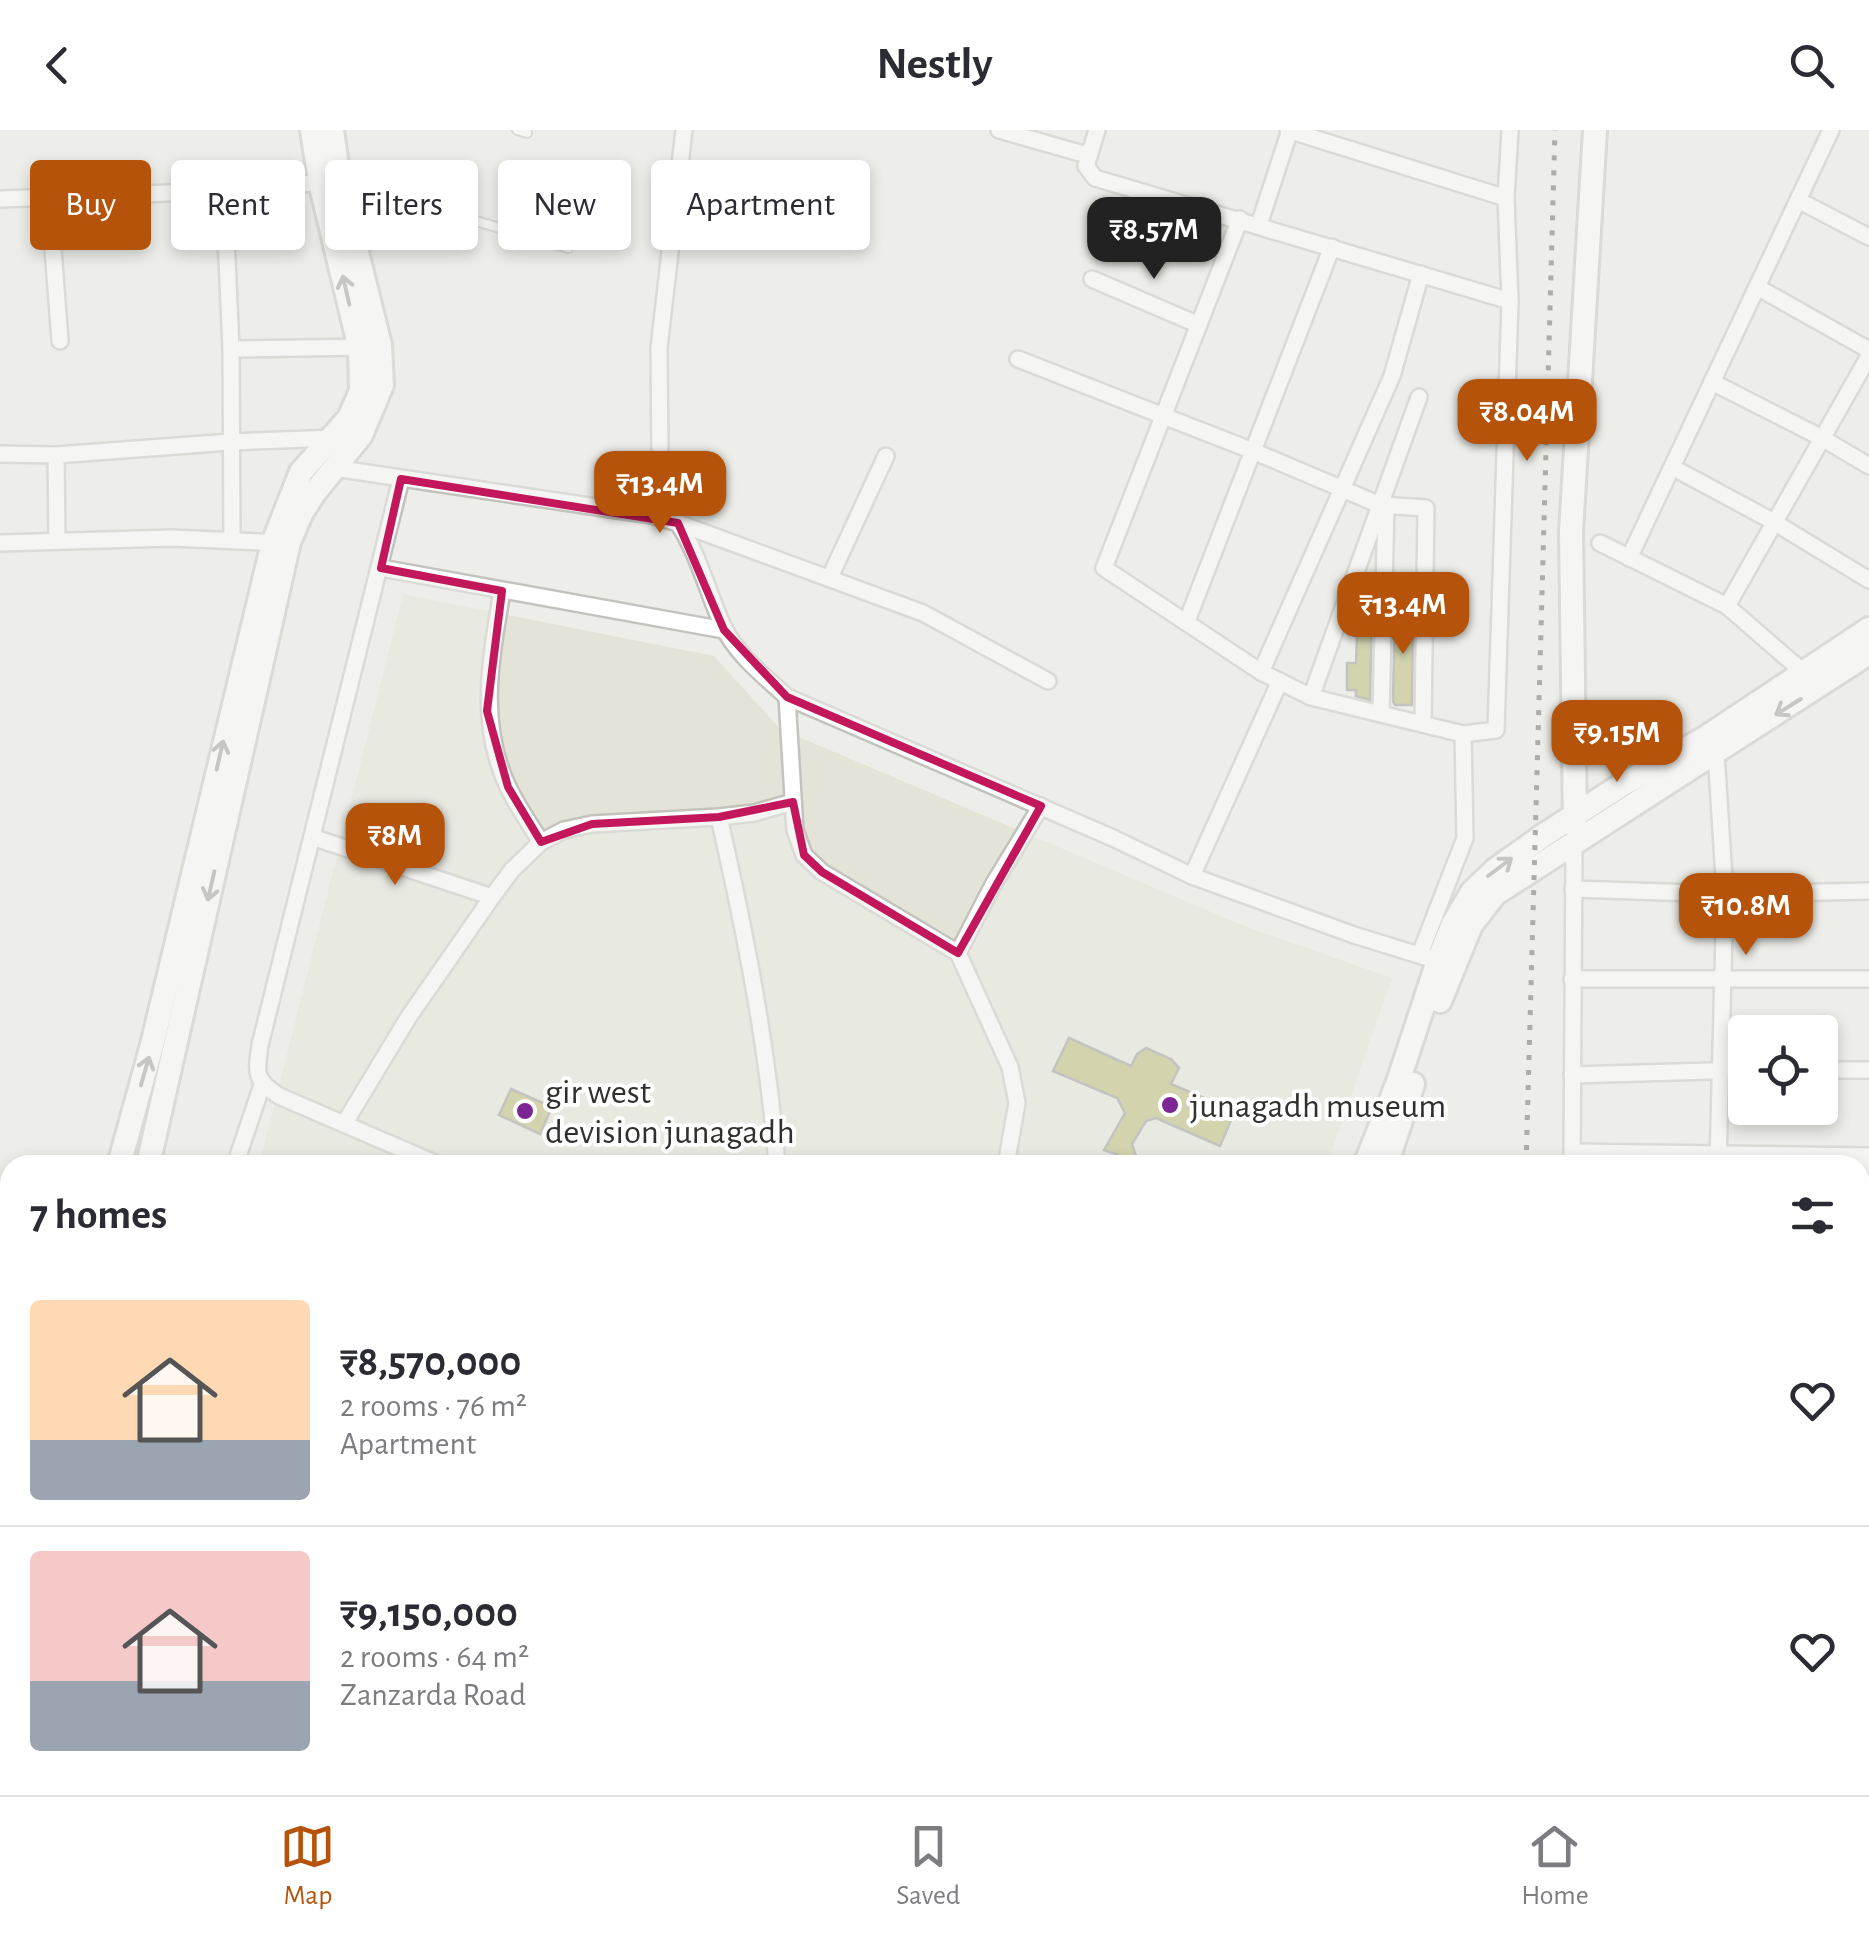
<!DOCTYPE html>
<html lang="en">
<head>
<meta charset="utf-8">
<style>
	:root { --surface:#fff; --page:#f7f7f7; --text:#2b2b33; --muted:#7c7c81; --line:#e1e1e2; --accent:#b45309 }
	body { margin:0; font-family:"Alegreya Sans",sans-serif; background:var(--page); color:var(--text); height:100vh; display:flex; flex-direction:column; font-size:38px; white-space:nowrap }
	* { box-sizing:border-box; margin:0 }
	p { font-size:32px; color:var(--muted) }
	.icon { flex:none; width:55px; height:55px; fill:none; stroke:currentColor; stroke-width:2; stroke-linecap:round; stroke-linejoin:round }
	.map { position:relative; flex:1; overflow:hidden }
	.sheet { position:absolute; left:0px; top:1025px; width:1870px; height:640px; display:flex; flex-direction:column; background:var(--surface); border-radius:30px 30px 0 0; box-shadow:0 5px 15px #0003 }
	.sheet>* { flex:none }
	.hud { position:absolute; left:30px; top:30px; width:1000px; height:90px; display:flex; gap:20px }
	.buttons { position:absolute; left:1728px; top:885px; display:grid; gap:20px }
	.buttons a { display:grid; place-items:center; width:110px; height:110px; border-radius:10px; background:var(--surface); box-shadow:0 5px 15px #0003; font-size:50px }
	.price { position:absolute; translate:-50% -85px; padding:0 22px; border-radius:20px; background:var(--accent); color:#fff; font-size:32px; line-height:65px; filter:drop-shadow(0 2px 5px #0008) }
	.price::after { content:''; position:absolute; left:50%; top:60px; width:30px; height:22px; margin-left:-15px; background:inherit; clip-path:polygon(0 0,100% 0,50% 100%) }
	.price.current { background:#222; color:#fff }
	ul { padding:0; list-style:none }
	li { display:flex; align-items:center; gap:30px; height:250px; padding:0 30px }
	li+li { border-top:2px solid var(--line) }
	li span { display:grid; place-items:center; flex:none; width:280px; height:200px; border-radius:10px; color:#555 }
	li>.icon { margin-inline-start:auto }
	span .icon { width:120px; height:120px; fill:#fffc; stroke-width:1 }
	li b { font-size:42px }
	h2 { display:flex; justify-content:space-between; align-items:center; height:120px; padding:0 30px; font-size:42px }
	.chip { padding:0 35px; border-radius:10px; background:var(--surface); box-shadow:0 5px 15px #0003; font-size:35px; line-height:90px }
	.chip.current { background:var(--accent); color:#fff }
	header { display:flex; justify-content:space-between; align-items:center; height:130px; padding:0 30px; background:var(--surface); font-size:45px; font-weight:600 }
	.tab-bar { display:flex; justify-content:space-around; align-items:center; height:140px; border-top:2px solid var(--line); background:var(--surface); font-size:28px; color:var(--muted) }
	.tab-bar a { display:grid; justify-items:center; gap:5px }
	.tab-bar .current { color:var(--accent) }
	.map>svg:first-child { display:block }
</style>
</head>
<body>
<header><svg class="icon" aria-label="back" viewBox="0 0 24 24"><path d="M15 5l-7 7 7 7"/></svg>Nestly<svg class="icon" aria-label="search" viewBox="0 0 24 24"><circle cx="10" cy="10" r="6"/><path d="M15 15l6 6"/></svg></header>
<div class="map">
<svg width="1869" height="1665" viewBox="0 0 1869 1665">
	<rect width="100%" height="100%" fill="#edeee9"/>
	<g fill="#e3e3d7">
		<polygon points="403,464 714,526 780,599 1247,797 1392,848 1327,1035 259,1035"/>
		<polygon points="911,1655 1061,1655 1056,1665 913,1665"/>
	</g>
	<g fill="#b4b367" stroke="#90908c" stroke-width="2.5">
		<polygon points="1360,472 1372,472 1370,570 1356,566 1356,560 1347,560 1347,533 1356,533 1357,505 1348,504 1348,498"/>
		<polygon points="1395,479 1413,479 1412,575 1395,575 1393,571"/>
		<polygon points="1069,908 1131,936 1137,924 1146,918 1171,929 1179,938 1171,954 1235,981 1220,1016 1156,988 1146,991 1132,1014 1138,1032 1104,1020 1125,983 1117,968 1053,941"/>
		<polygon points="511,959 552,977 540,1004 499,985"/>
	</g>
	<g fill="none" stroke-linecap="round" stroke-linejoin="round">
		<defs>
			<g id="lane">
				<polyline points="517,0 527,3"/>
				<polyline points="343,52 568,118"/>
			</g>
			<g id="street">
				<polyline points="684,0 659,218 660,331 678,393 923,483 1048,551"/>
				<polyline points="999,0 1087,25"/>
				<polyline points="1097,0 1086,36 1095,48 1510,171"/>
				<polyline points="1288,0 1506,68"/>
				<polyline points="224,61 231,219 232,409"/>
				<polyline points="49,66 60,211"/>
				<polyline points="0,69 224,61 325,52"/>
				<polyline points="1798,70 1869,107"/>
				<polyline points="1240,89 1104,438 1261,542 1311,567 1463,604 1496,600 1510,171 1506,68 1510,0"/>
				<polyline points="1259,95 1290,0"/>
				<polyline points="1092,149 1199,195"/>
				<polyline points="1757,157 1869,220"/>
				<polyline points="231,219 367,217"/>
				<polyline points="1018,229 1253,321 1380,375 1426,378 1423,593"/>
				<polyline points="1712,252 1822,308 1869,336"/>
				<polyline points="0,324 56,325 230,312 335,308"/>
				<polyline points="56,325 57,411"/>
				<polyline points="1672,337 1774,392 1869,450"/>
				<path d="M334 338 651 385 678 393C699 425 707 461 723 496 736 524 764 546 787 567L1113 708 1192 746 1354 805 1438 831"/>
				<path d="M401 349 260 915C256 944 254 949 279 966L439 1035"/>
				<polyline points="0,413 172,408 281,413"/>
				<polyline points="1600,413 1727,476 1803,542"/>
				<polyline points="1629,428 1831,0"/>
				<polyline points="381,438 724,500"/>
				<polyline points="830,447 886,326"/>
				<path d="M502 461C491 528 477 594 509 659 518 677 530 695 541 712"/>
				<polyline points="1727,476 1869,226"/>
				<polyline points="1187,491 1332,117"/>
				<polyline points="1261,542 1392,246 1421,144"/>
				<polyline points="787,567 795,700 804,725 822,742 958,823"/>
				<polyline points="1311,567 1419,267"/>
				<polyline points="1381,583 1386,376"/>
				<polyline points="1716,622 1725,764 1718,1035"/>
				<path d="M719 687C745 802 768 917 777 1035"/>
				<polyline points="312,707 492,767"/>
				<polyline points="1192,746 1280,551"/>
				<polyline points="1573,759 1725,764 1869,761"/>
				<polyline points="1420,824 1465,708 1463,604"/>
				<polyline points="1572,849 1869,849"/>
				<polyline points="1820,940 1869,940"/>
				<polyline points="1572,945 1745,940"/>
				<polyline points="344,994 408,888 492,767 512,740 541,712 564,700 592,694 719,687 754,683 793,672"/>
				<polyline points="1572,1022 1869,1026"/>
				<polyline points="235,1035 262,955"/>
				<polyline points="1006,1035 1017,973 1010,937 958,823 993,755 1041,676"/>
				<polyline points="1572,1035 1574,716"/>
				<polyline points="1860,1083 1869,1027"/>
				<polyline points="1860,1084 1869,1203"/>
				<polyline points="1860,1311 1869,1307"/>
				<polyline points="1860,1325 1869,1338"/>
				<polyline points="1860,1425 1869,1440"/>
				<polyline points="1860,1468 1869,1469"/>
				<polyline points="1860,1480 1869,1484"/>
				<polyline points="1860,1596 1869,1600"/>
				<polyline points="1728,1655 1740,1661"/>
				<polyline points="638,1665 642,1655"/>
				<polyline points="1307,1665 1311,1655"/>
				<polyline points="1398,1665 1401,1655"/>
			</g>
			<g id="secondary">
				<polyline points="1575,696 1571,402 1595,0"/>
				<polyline points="1440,871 1471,795 1495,764 1869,523"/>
				<polyline points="119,1035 152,915 273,413 301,342 349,288 361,261 360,219 320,52 312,0"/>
				<polyline points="148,1035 289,412 302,382 315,362 361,305 382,255 380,215 339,50 332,0"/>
				<polyline points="1365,1035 1398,952 1438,831 1453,794 1472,762 1495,740 1544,705 1620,656 1705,608 1869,499"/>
				<polyline points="1386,1035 1413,954"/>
				<polyline points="1097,1665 1102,1655"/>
				<polyline points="1119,1665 1124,1655"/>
			</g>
			<g id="primary">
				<polyline points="0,1198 10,1201"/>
				<polyline points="0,1220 10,1224"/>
				<polyline points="861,1655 864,1665"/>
				<polyline points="882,1655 886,1665"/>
			</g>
		</defs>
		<use href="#lane" stroke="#c3c3be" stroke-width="12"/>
		<use href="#street" stroke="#c3c3be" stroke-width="20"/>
		<use href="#secondary" stroke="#c3c3be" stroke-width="28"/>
		<use href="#primary" stroke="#c3c3be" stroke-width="30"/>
		<use href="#lane" stroke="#fff" stroke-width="8"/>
		<use href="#street" stroke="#fff" stroke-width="15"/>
		<use href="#secondary" stroke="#fff" stroke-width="22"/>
		<use href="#primary" stroke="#fff" stroke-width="25"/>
		<g stroke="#5d5d5a" stroke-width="5" stroke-dasharray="5 10" stroke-linecap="butt">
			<polyline points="1526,1035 1555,0"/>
			<polyline points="1510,1665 1510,1655"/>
		</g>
	</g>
	<defs><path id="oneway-shaft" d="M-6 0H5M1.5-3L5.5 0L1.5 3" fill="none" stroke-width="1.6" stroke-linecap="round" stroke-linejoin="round" transform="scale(2.5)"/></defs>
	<g stroke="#989896">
		<use href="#oneway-shaft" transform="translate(346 160) rotate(-103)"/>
		<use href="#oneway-shaft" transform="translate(1788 577) rotate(148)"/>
		<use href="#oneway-shaft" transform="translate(220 625) rotate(-77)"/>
		<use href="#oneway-shaft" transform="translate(1500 737) rotate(-37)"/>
		<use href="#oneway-shaft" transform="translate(211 756) rotate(103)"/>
		<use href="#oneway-shaft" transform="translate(145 941) rotate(-74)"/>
	</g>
	<path d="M0 0H1869V1665H0ZM401 349 678 393 724 500 787 567 1041 676 958 823 822 742 804 725 793 672 719 687 592 694 541 712 508 657 487 581 502 461 381 438Z" fill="#edeee9" fill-opacity=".55" fill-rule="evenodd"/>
	<path fill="none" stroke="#c2185b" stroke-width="8" stroke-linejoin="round" d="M401 349 678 393 724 500 787 567 1041 676 958 823 822 742 804 725 793 672 719 687 592 694 541 712 508 657 487 581 502 461 381 438Z"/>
	<g fill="#7c2594" stroke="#fff" stroke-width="4">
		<circle cx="1170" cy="975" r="10"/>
		<circle cx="525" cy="981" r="10"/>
	</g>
	<g text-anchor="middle" stroke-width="8" stroke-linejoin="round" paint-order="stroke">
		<g font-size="35" fill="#30302e" stroke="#fff" text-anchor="start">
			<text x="545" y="973">gir west<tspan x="545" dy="40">devision junagadh</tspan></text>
			<text x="1190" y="987">junagadh museum</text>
		</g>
	</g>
</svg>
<div class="buttons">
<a><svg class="icon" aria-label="locate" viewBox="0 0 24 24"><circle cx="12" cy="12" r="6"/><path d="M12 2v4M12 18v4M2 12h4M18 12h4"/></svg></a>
</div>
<b class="price current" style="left:1154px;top:152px">₹8.57M</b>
<b class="price" style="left:1527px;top:334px">₹8.04M</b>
<b class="price" style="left:660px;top:406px">₹13.4M</b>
<b class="price" style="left:1403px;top:527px">₹13.4M</b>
<b class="price" style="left:1617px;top:655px">₹9.15M</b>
<b class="price" style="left:395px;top:758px">₹8M</b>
<b class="price" style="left:1746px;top:828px">₹10.8M</b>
<div class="hud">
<a class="chip current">Buy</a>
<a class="chip">Rent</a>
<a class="chip">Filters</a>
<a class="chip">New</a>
<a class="chip">Apartment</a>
</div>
<section class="sheet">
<h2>7 homes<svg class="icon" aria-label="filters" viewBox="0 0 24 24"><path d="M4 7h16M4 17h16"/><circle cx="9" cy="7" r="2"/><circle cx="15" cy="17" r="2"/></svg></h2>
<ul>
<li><span style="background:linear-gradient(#ffd9b3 70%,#9aa5b1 0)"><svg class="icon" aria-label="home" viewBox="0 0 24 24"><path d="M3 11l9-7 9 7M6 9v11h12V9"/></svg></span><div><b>₹8,570,000</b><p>2 rooms · 76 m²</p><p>Apartment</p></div><svg class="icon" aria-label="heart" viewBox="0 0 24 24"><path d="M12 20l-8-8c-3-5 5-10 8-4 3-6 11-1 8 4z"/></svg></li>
<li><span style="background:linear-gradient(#f6c9c9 65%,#9aa5b1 0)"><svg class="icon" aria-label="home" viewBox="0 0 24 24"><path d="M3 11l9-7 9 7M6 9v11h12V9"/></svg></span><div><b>₹9,150,000</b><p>2 rooms · 64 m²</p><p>Zanzarda Road</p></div><svg class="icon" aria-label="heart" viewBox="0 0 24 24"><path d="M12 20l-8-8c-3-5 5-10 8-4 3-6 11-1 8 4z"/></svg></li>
</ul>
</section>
</div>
<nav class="tab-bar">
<a class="current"><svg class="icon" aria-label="map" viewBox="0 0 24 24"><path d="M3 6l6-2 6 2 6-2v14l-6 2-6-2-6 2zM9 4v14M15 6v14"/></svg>Map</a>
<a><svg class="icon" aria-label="saved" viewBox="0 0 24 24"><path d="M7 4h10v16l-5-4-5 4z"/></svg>Saved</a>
<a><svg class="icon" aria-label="home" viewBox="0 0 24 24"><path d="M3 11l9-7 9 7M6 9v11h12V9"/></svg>Home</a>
</nav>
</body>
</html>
